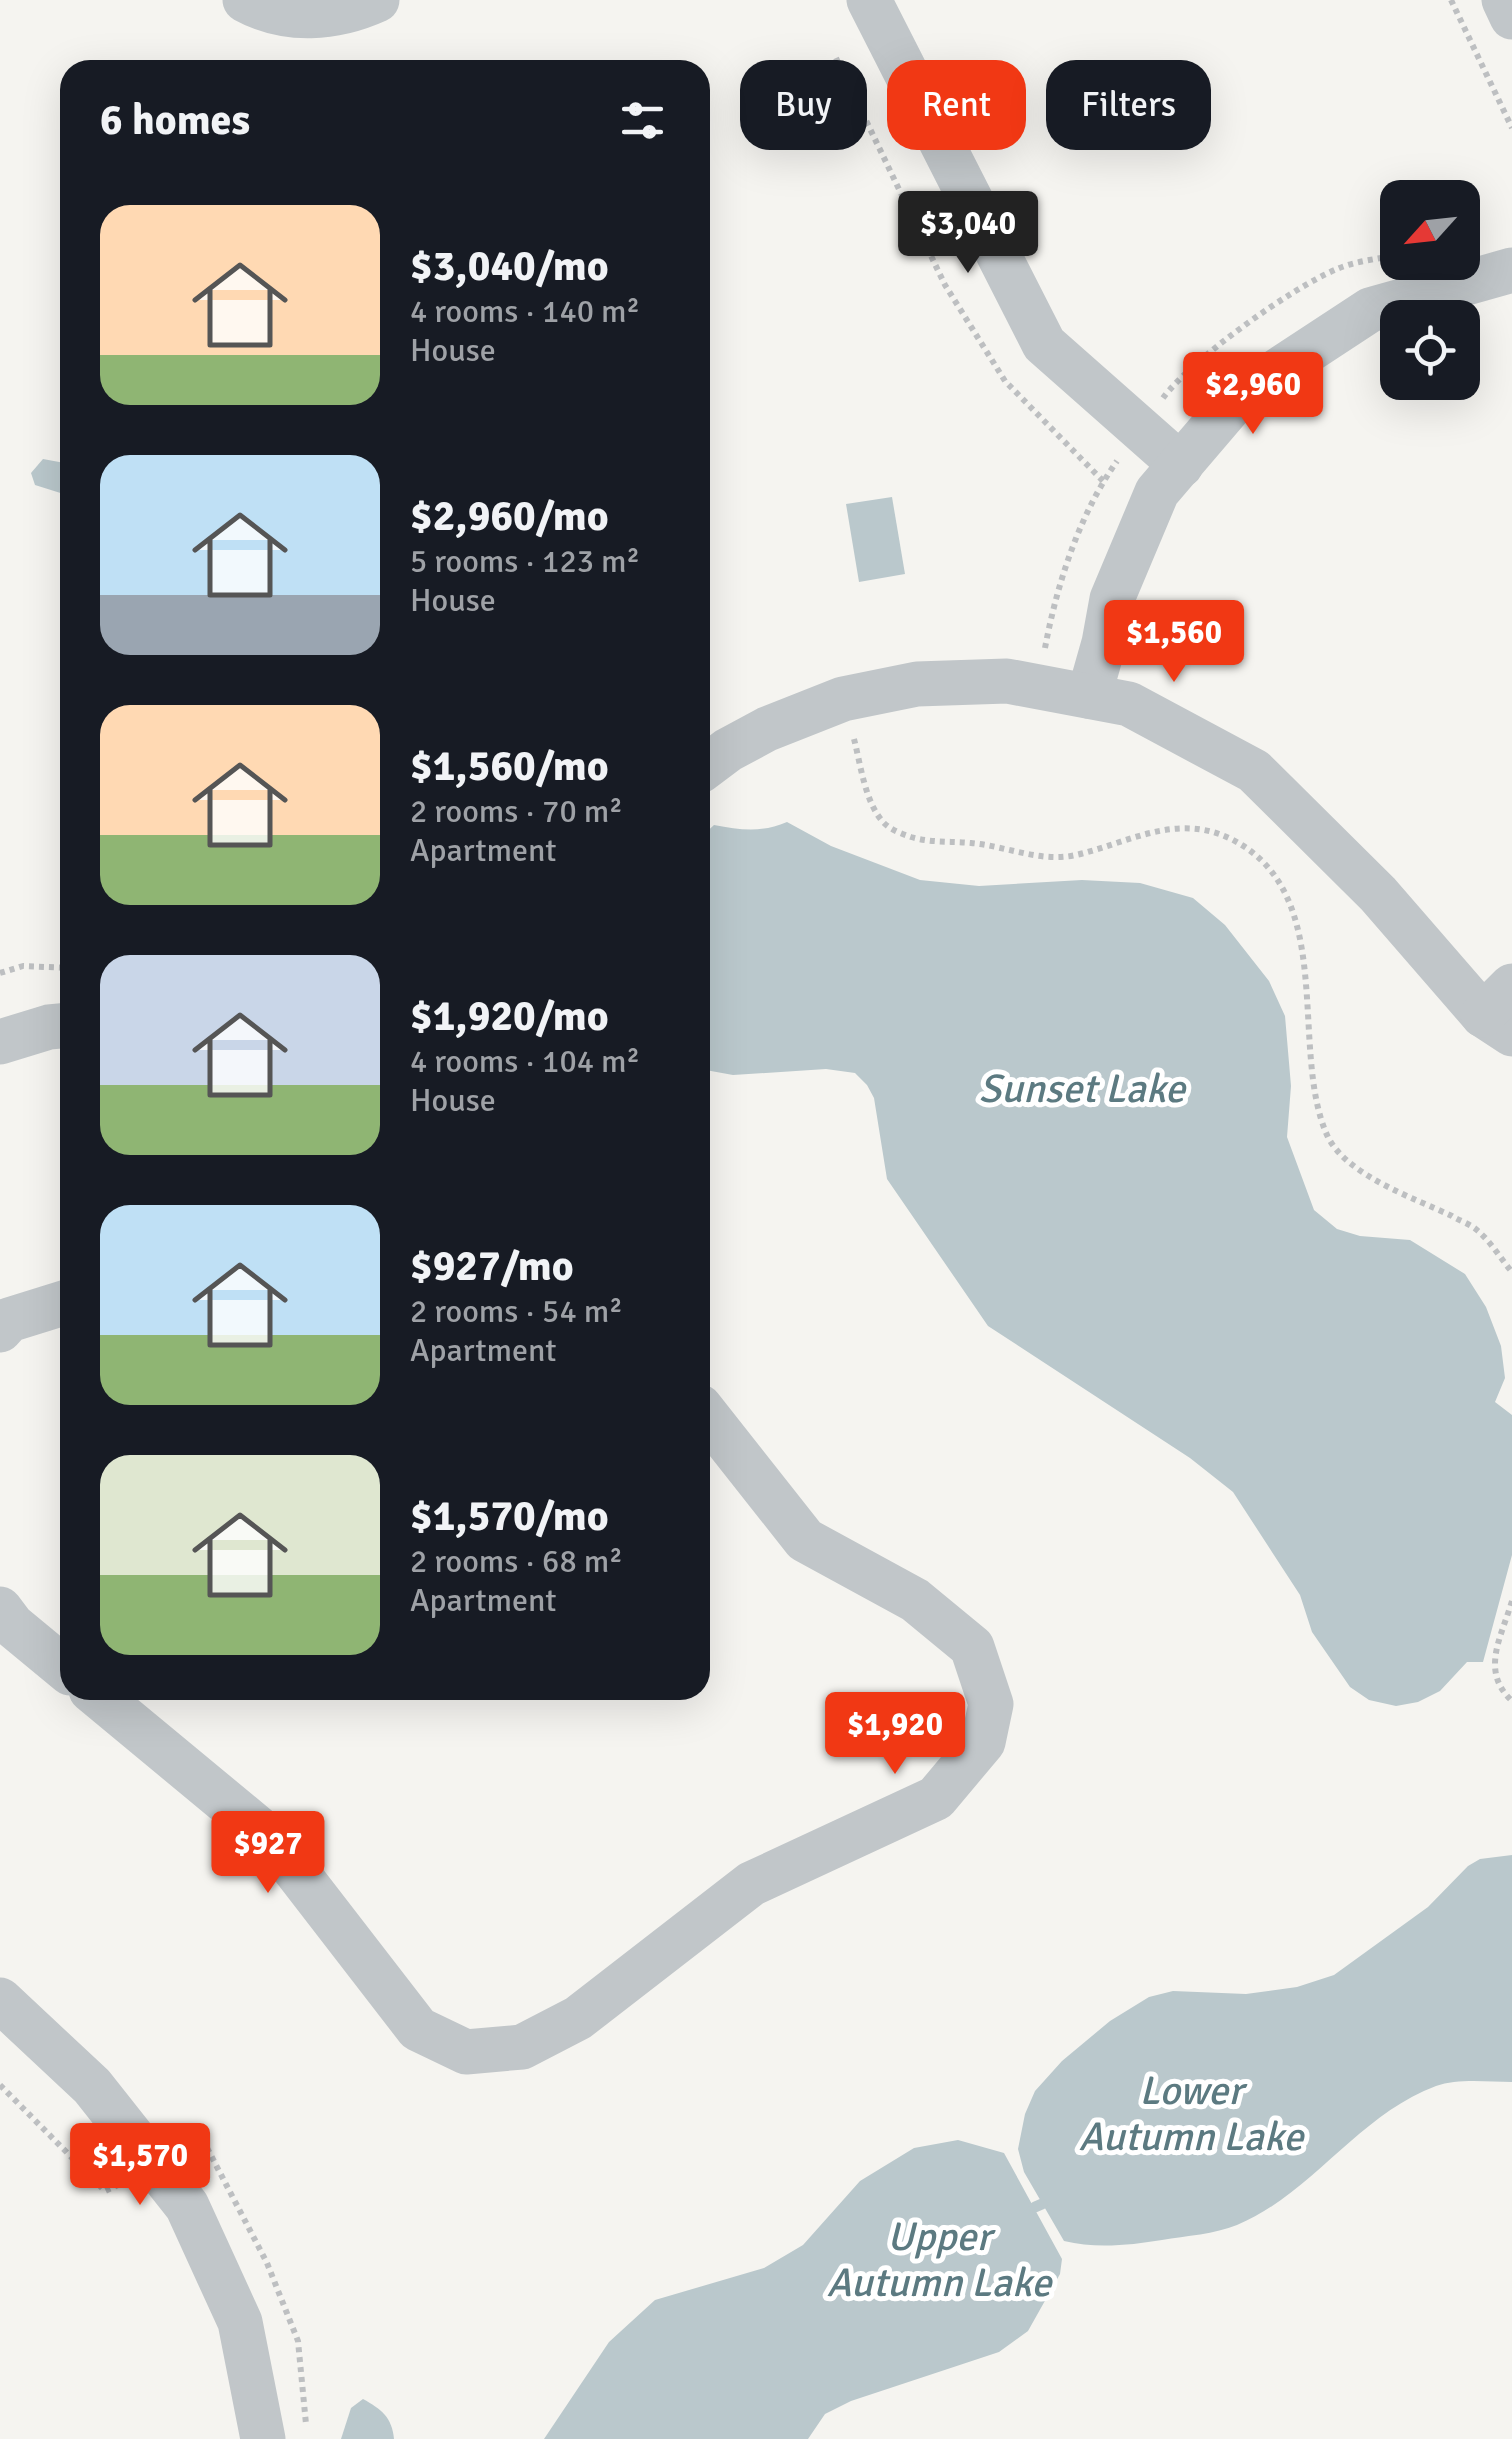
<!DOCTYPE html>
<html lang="en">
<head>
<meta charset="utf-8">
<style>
	:root { --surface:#171b24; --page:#242831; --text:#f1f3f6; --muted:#9ea1a6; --accent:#f13814 }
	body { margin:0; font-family:Signika,sans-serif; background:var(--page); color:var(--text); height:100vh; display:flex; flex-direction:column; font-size:38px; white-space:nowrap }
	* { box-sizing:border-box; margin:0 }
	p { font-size:32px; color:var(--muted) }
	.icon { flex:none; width:55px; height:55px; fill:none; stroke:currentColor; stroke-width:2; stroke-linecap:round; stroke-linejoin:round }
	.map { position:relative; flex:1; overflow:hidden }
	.side { position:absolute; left:60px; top:60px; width:650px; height:1640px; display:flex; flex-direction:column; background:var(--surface); border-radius:30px; box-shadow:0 10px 40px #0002 }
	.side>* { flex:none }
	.hud { position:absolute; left:740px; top:60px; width:620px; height:90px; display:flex; gap:20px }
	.needle { width:65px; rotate:243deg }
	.controls { position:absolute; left:1380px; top:180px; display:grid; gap:20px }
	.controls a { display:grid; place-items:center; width:100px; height:100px; border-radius:20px; background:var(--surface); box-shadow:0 10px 40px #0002; font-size:50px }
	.price { position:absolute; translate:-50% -85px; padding:0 22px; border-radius:10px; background:var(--accent); color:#fff; font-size:32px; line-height:65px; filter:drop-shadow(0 2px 5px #0008) }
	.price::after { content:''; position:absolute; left:50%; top:60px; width:30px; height:22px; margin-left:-15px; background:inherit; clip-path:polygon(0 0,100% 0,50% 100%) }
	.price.on { background:#222; color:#fff }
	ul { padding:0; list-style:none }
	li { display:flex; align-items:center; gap:30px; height:250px; padding:0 40px }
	li span { display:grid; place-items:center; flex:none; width:280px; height:200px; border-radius:30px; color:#555 }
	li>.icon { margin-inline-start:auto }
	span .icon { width:120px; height:120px; fill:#fffc; stroke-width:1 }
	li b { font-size:42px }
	h2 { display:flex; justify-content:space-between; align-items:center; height:120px; padding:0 40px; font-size:42px }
	.tag { padding:0 35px; border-radius:30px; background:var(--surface); box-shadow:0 10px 40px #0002; font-size:35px; line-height:90px }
	.tag.on { background:var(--accent); color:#fff }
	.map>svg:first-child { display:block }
</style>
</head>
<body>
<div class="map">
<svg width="1512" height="2439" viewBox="0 0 1512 2439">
	<rect width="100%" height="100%" fill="#f5f4f0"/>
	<g fill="#bac8cc">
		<polygon points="43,459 70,464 70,496 35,485 31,473"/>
		<polygon points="892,497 905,574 859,582 846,504"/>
		<path d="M787 822 831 846 920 880 979 886 1082 880 1140 883 1193 898 1225 925 1269 981 1285 1016 1291 1086 1287 1137 1314 1210 1337 1229 1360 1236 1410 1240 1465 1274 1486 1307 1501 1346 1505 1378 1495 1402 1512 1415V1555L1483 1662H1467L1440 1691 1418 1702 1396 1706 1369 1700 1350 1687 1312 1632 1300 1595 1233 1492 1190 1458 988 1326 887 1179 874 1098 867 1085 855 1073 826 1069 733 1075 700 1069V838L714 825C741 830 761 833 787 822Z"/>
		<path d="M1512 1855V2082C1489 2082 1458 2078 1436 2086 1358 2115 1313 2193 1237 2225 1215 2234 1186 2236 1162 2240 1131 2245 1096 2249 1064 2241L1024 2172 1018 2149 1025 2114 1035 2091 1062 2061 1110 2021 1149 1997 1173 1991 1246 1994 1297 1987 1334 1975 1428 1907 1468 1866 1480 1859Z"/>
		<polygon points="958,2140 1004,2153 1062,2259 1060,2274 1028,2331 999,2352 851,2401 825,2414 808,2439 544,2439 609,2342 655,2300 764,2268 803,2245 860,2181 914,2148"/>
		<path d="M363 2399C381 2409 392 2417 394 2439H341L351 2408Z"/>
	</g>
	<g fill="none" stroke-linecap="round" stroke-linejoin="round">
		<polyline stroke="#bac8cc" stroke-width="11" points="1035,2207 1042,2204"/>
		<g stroke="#bdbfc1" stroke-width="6" stroke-dasharray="5 5" stroke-linecap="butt">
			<polyline points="1451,0 1512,128"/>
			<polyline points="836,58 945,285 1005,381 1103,481"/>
			<path d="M1163 398C1192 359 1291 288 1337 269 1355 261 1378 259 1398 255"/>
			<path d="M1045 648C1057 584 1079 515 1117 461"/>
			<path d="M854 739C861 766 865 803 884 823 891 830 902 834 911 837 931 843 951 841 971 843 1006 846 1041 863 1076 855 1128 843 1175 813 1229 838 1340 891 1288 1047 1327 1135 1345 1175 1414 1198 1452 1216 1460 1221 1471 1224 1478 1231 1491 1242 1501 1259 1512 1272"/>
			<polyline points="0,973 23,966 70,968"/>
			<path d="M1512 1601C1501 1638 1480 1671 1512 1701"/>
			<polyline points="0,2085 105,2191 118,2185"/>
			<polyline points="192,2148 204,2142 267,2263 298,2341 306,2424"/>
		</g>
		<g stroke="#c1c6c9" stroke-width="45">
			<path d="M245 0C287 23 335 19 377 0"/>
			<polyline points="869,0 1044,344 1181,465"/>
			<polyline points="1504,0 1512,17"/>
			<polyline points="1089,696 1104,643 1112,599 1157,492 1239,396 1370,310 1512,270"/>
			<polyline points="700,771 728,750 767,729 843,699 917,684 1007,681 1129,704 1254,771 1378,894 1483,1015 1512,1034"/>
			<polyline points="1483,1015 1512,986"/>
			<polyline points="0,1042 49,1027 70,1025"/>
			<polyline points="0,1330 9,1320 70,1301"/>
			<polyline points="0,1609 12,1625 70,1673"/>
			<polyline points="91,1690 272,1840 418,2029 466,2052 522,2047 578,2018 751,1884 936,1798 983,1742 991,1704 972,1647 915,1600 805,1540 700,1407"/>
			<polyline points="0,2000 92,2086 187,2206 240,2322 263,2439"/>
		</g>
	</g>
	<g text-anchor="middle" stroke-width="10" stroke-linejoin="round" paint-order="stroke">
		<g font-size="40" font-style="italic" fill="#5c7a81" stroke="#fff">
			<text x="1082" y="1102">Sunset Lake</text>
			<text x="1191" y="2104">Lower<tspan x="1191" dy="46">Autumn Lake</tspan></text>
			<text x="939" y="2250">Upper<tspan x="939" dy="46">Autumn Lake</tspan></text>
		</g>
	</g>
</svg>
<div class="controls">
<a><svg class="needle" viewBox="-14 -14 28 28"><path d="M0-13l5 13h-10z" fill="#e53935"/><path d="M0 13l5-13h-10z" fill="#9ea1a6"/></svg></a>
<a><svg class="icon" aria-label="locate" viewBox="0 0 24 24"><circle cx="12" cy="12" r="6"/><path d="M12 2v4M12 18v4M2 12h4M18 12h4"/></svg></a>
</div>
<b class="price on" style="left:968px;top:276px">$3,040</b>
<b class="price" style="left:1253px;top:437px">$2,960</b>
<b class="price" style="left:1174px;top:685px">$1,560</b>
<b class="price" style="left:895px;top:1777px">$1,920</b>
<b class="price" style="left:268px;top:1896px">$927</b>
<b class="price" style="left:140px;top:2208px">$1,570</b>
<div class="hud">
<a class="tag">Buy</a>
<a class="tag on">Rent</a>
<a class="tag">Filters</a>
</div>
<section class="side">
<h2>6 homes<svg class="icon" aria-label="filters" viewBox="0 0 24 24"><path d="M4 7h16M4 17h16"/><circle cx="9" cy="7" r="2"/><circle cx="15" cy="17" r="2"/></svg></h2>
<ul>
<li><span style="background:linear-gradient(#ffd9b3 75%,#8fb573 0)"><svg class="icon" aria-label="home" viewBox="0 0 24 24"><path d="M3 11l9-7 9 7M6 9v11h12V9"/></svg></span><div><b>$3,040/mo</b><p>4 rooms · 140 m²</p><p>House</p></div></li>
<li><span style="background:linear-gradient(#bfe0f5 70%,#9aa5b1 0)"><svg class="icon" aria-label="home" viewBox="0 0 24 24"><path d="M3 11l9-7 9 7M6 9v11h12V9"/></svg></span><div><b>$2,960/mo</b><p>5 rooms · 123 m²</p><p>House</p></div></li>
<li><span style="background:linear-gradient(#ffd9b3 65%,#8fb573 0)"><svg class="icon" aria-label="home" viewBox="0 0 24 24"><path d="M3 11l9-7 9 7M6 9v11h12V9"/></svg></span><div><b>$1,560/mo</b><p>2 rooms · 70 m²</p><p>Apartment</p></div></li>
<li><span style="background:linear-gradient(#c9d6e8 65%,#8fb573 0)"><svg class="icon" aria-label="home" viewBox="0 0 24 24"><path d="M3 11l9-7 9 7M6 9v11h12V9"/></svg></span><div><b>$1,920/mo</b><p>4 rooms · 104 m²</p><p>House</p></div></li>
<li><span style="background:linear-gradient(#bfe0f5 65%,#8fb573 0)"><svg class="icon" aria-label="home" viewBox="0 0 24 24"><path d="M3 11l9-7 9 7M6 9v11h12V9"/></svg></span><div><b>$927/mo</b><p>2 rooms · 54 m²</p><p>Apartment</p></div></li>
<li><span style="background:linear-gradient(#dfe7d0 60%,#8fb573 0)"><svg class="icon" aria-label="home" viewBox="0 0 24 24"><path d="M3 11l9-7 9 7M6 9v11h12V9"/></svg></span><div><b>$1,570/mo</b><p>2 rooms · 68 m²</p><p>Apartment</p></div></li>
</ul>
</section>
</div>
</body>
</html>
